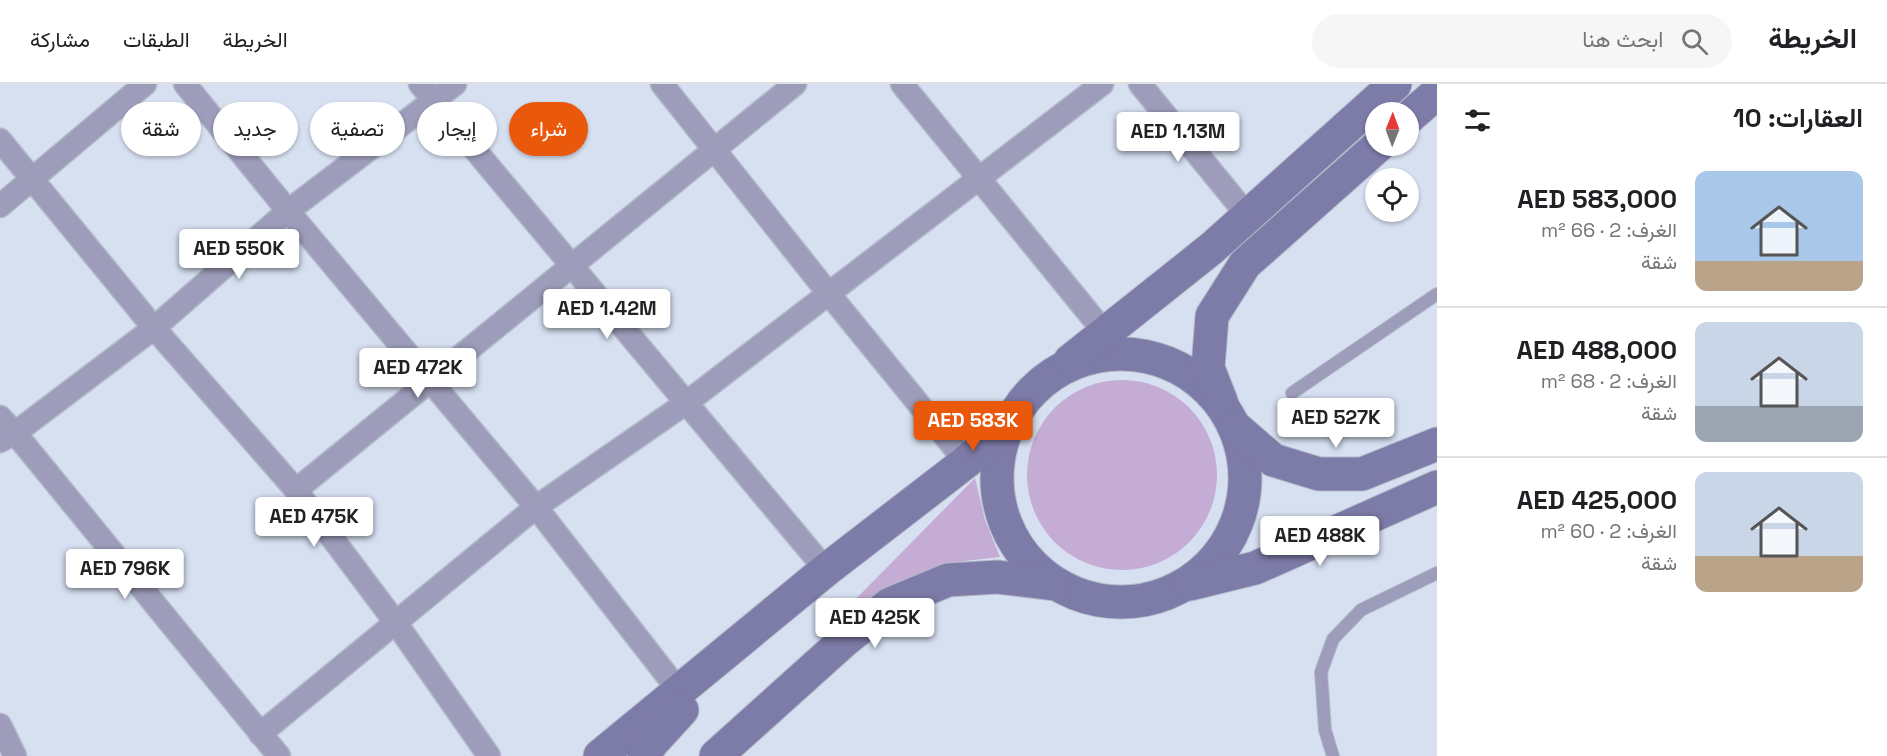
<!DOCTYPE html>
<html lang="ar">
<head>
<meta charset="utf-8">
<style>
	:root { --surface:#fff; --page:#f6f6f6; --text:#202124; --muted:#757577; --line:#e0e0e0; --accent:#ea580c }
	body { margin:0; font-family:"Space Grotesk",Vazirmatn,sans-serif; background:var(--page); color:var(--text); direction:rtl; height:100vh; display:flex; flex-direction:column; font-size:22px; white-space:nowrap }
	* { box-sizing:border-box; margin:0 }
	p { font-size:20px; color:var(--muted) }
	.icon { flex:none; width:33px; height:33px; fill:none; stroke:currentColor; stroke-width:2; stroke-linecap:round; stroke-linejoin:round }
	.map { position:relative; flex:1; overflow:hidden; direction:ltr }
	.drawer { display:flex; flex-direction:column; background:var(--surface); width:450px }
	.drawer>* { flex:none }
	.guide { position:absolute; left:18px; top:18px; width:570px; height:54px; direction:rtl; display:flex; gap:12px }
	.needle { width:39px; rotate:1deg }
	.tools { position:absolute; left:1365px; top:18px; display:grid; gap:12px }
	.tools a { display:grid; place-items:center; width:54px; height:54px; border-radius:50%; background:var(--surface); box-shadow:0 2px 4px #0004; font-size:30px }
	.price { position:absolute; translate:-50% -51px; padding:0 14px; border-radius:6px; background:#fff; color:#222; font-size:20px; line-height:39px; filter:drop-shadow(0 2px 3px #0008) }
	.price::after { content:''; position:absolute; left:50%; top:36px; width:18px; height:14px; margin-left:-9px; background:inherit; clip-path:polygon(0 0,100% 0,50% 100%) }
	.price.selected { background:var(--accent); color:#fff }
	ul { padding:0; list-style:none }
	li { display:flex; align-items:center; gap:18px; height:150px; padding:0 24px }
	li+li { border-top:2px solid var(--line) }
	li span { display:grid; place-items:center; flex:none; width:168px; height:120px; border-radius:12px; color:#555 }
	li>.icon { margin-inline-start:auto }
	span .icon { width:72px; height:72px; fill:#fffc; stroke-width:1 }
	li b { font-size:26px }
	h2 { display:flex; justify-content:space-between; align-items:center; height:72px; padding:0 24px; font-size:26px }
	.chip { padding:0 21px; border-radius:27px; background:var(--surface); box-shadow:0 2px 4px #0004; font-size:21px; line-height:54px }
	.chip.selected { background:var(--accent); color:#fff }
	header { display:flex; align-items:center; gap:36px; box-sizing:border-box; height:84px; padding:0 30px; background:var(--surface); border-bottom:2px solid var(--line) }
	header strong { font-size:28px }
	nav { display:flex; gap:33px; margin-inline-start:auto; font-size:21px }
	.search { width:420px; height:54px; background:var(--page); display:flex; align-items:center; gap:15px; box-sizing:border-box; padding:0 21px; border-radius:33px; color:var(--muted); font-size:22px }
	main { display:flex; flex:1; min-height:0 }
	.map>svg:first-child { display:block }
</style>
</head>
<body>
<header>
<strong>الخريطة</strong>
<div class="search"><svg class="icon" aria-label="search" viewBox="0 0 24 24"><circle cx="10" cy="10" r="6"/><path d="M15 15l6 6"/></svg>ابحث هنا</div>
<nav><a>الخريطة</a><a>الطبقات</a><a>مشاركة</a></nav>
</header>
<main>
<section class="drawer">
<h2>العقارات: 10<svg class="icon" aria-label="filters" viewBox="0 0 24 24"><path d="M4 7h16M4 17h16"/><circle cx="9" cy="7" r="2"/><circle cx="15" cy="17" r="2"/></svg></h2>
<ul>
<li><span style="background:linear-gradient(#a9c7e8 75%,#b9a48a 0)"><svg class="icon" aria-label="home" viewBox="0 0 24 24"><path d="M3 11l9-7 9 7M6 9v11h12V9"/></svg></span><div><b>AED 583,000</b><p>الغرف: 2 · 66 m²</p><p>شقة</p></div></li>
<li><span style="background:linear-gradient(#c9d6e8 70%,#9aa5b1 0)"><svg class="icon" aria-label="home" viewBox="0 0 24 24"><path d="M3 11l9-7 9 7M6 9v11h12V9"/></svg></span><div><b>AED 488,000</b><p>الغرف: 2 · 68 m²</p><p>شقة</p></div></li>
<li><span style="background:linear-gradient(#c9d6e8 70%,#b9a48a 0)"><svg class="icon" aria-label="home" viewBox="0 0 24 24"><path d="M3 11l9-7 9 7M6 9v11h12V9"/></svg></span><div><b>AED 425,000</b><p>الغرف: 2 · 60 m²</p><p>شقة</p></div></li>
</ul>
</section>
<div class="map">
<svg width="1437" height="672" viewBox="0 0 1437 672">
	<rect width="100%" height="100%" fill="#d6e0f1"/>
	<g fill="#c4acd5">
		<circle cx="1122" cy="391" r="95"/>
		<polygon points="975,394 985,436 1000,473 965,477 921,490 844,527"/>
	</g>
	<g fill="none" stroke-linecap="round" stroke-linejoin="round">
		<defs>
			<g id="lane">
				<polyline points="1292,309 1437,210"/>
				<polyline points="1333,672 1325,646 1321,588 1333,555 1361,526 1437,489"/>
			</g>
			<g id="street">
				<polyline points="185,0 288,127 536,423 679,607"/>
				<polyline points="420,0 826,486"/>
				<polyline points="662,0 829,210 966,378"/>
				<polyline points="902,0 1105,249"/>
				<polyline points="1140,0 1248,132"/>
				<polyline points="0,56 154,244 296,406 396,539 489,672"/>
				<polyline points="0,122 145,0"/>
				<polyline points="0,333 15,349 279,672"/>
				<polyline points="0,357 15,349 154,244 288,127 455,0"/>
				<polyline points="296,406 795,0"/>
				<polyline points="0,641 15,672"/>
				<polyline points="260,650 536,423 686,319 1102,0"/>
			</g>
			<g id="secondary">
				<polyline points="1408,34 1437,9"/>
				<circle cx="1121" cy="394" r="124"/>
				<polyline points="1070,277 1212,164 1395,0"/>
				<polyline points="1221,317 1208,284 1212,232 1245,180 1378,62"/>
				<polyline points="1235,343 1273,376 1319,390 1362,390 1437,360"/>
				<polyline points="1190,500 1255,484 1437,403"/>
				<polyline points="600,672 826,486 966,378 1008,341"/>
				<polyline points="644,672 651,660 682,626"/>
				<polyline points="716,672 845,556 890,520 948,496 997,493 1056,500"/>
			</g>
		</defs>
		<use href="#lane" stroke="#b2bac9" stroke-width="14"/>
		<use href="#street" stroke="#b2bac9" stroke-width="25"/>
		<use href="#secondary" stroke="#b2bac9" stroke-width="35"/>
		<use href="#lane" stroke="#9d9cba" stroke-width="12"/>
		<use href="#street" stroke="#9d9cba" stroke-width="22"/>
		<use href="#secondary" stroke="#7d7ba7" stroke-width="33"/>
	</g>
</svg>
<div class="tools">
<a><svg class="needle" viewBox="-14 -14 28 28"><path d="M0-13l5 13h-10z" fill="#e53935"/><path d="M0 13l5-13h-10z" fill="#757577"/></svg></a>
<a><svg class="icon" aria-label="locate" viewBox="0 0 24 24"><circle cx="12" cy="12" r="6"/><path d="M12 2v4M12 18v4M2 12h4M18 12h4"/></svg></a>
</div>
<b class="price" style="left:1178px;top:79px">AED 1.13M</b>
<b class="price" style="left:239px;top:196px">AED 550K</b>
<b class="price" style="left:607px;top:256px">AED 1.42M</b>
<b class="price" style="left:418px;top:315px">AED 472K</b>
<b class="price" style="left:1336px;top:365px">AED 527K</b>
<b class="price selected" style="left:973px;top:368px">AED 583K</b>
<b class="price" style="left:314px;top:464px">AED 475K</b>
<b class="price" style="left:1320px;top:483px">AED 488K</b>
<b class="price" style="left:125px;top:516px">AED 796K</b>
<b class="price" style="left:875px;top:565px">AED 425K</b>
<div class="guide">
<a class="chip selected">شراء</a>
<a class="chip">إيجار</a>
<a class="chip">تصفية</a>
<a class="chip">جديد</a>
<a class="chip">شقة</a>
</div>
</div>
</main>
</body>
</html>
